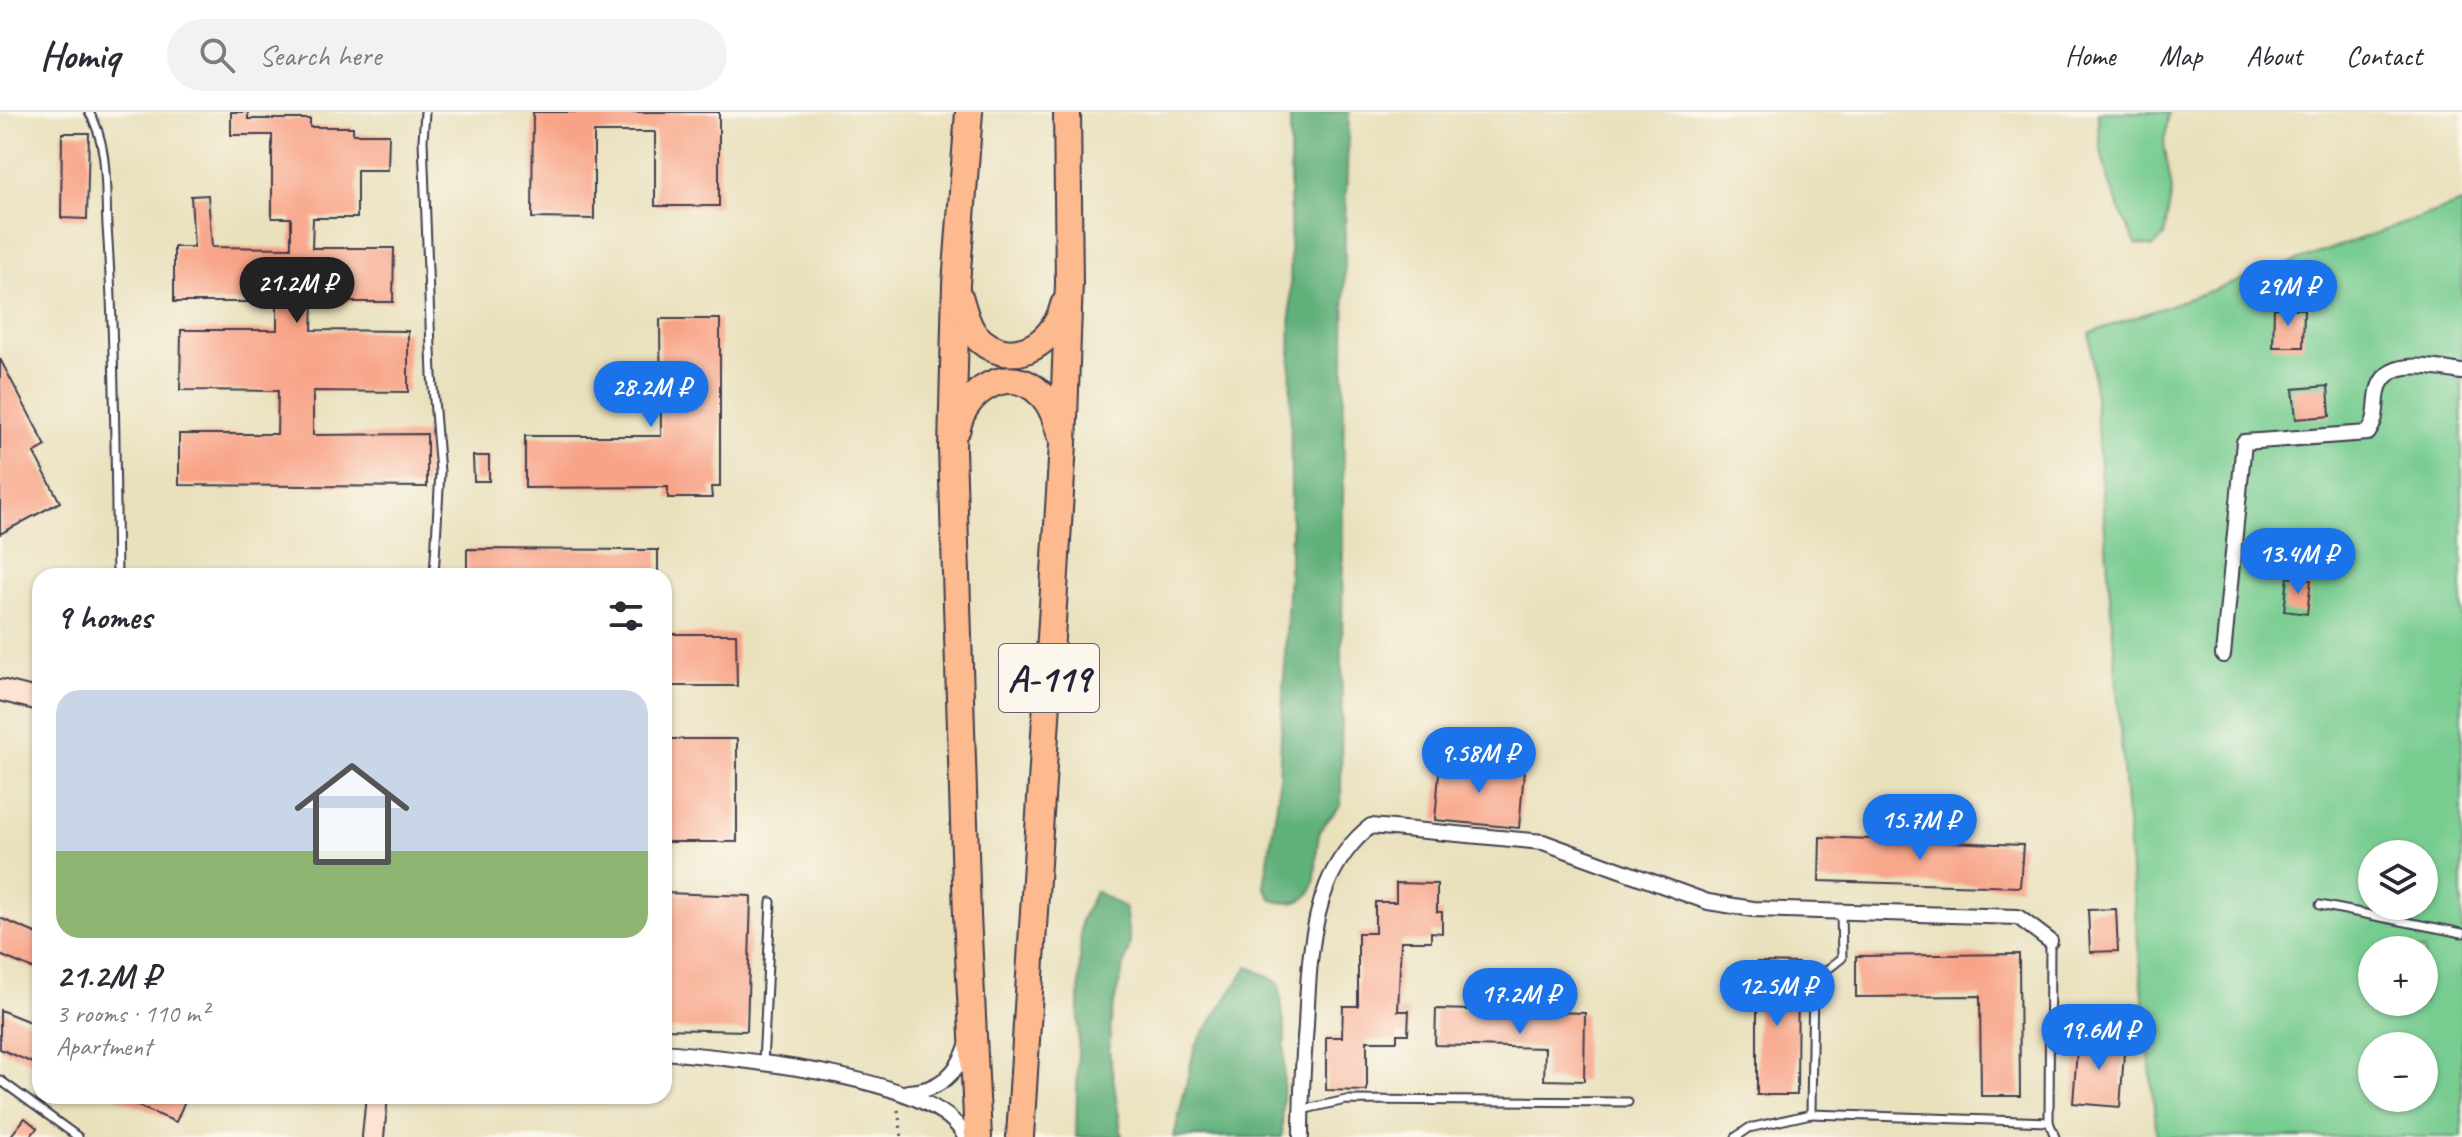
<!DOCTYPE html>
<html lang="en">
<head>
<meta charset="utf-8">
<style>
	:root { --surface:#fff; --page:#f2f2f3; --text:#2b2b33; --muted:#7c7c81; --line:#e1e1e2; --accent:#1a73e8 }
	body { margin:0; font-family:Caveat,sans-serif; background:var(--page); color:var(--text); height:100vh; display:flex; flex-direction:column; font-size:30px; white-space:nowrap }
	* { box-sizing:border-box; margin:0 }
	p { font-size:26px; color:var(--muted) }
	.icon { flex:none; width:44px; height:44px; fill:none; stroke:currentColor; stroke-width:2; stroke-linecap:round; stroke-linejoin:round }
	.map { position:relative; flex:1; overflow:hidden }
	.side { position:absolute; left:32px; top:456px; width:640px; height:536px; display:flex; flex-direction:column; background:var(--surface); border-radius:24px; box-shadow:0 2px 6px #0004 }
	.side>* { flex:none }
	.buttons { position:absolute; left:2358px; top:728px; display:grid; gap:16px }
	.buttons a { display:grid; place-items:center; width:80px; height:80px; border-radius:50%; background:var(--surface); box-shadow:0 2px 6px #0004; font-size:40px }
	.price { position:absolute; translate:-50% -68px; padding:0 18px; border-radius:28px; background:var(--accent); color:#fff; font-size:26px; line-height:52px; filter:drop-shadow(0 2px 4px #0008) }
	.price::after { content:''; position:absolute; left:50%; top:48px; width:24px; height:18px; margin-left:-12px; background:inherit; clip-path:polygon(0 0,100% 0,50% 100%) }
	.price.selected { background:#222; color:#fff }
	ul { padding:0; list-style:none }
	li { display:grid; align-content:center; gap:16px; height:424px; padding:0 24px }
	li span { display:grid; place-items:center; height:248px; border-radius:24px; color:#555 }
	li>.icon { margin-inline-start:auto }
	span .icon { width:144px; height:144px; fill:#fffc; stroke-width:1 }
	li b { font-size:34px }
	h2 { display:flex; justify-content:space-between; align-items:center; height:96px; padding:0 24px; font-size:34px }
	header { display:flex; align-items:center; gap:48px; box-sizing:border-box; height:112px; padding:0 40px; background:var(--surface); border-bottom:2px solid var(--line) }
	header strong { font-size:38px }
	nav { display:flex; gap:44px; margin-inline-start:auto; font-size:28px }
	.search { width:560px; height:72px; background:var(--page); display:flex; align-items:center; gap:20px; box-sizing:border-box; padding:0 28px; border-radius:44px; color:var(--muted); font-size:30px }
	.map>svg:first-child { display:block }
</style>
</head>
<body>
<header>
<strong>Homiq</strong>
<div class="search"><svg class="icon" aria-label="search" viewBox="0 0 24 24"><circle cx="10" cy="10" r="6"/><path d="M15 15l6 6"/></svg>Search here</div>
<nav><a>Home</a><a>Map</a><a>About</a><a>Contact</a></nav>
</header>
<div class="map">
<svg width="2462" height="1025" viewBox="0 0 2462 1025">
	<rect width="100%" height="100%" fill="#fbf7ec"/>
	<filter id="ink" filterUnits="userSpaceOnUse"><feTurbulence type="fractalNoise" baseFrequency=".0125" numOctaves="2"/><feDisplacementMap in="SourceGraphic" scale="16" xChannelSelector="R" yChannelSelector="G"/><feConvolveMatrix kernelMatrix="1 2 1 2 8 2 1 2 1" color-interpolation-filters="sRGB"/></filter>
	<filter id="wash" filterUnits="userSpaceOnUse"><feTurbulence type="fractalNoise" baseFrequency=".006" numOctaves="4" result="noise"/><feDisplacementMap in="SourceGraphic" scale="32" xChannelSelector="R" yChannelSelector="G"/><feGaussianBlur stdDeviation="1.8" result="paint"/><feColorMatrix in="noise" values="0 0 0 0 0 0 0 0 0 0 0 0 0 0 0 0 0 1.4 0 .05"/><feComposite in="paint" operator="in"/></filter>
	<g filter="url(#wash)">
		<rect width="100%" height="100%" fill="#e9e0bc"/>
		<g fill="#77cc90" stroke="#4c7766" stroke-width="2" fill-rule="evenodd">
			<path d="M2098 0H2169L2164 32 2172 78 2164 124 2152 135 2136 132C2115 89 2097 50 2098 0Z"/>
			<path d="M2462 91V1025H2157L2131 760 2090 221ZM2372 742H2424V794H2372ZM2372 838H2424V890H2372ZM2372 934H2424V986H2372Z"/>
		</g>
		<g fill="#61b07a" stroke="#42695a" stroke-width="2">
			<path d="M1290 0H1349L1345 112 1341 693C1335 701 1326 709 1321 717 1309 742 1332 805 1272 788L1264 774 1278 685 1291 421Z"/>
			<polygon points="1096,779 1125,796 1130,832 1112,899 1109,938 1122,1025 1076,1025 1081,808"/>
			<polygon points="1248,854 1279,871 1285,920 1282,1025 1174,1025 1195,934"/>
		</g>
		<g id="blocks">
			<g fill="#f8a386">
				<polygon points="231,0 248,0 248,7 310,7 310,15 353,15 353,22 389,22 388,58 357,58 357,106 313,106 312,136 394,136 393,190 313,190 312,218 408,219 408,280 313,279 313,323 427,322 427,375 179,373 179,322 277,322 278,279 180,278 181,218 277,218 277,190 174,190 174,135 194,135 191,84 208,83 212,135 291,136 291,106 272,106 272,23 231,23"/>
				<polygon points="533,0 719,0 719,94 655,94 655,20 594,20 594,107 532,106"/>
				<polygon points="62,21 89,21 87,107 61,106"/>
				<polygon points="2274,196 2304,197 2303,235 2273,235"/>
				<polygon points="660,207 720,207 720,375 711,375 712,386 668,386 668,375 525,376 525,324 661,324"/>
				<polygon points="0,247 46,334 34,341 60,390 0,422"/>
				<polygon points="2328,274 2330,304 2296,307 2293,277"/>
				<polygon points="473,344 489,344 489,369 474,369"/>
				<polygon points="467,437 658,438 658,464 467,464"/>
				<polygon points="2288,465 2311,468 2307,502 2284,499"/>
				<polygon points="664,522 736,522 737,574 664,574"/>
				<polygon points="668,627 737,627 737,730 664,730 664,645 668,645"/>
				<polygon points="1440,650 1524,659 1519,716 1435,708"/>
				<polygon points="1820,725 2023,733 2020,775 1819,769"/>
				<polygon points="1396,771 1437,772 1437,800 1442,800 1442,821 1431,820 1431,829 1401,829 1398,899 1409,899 1408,922 1397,922 1397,929 1367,929 1367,979 1326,978 1326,925 1342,925 1343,894 1358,894 1358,821 1375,821 1375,790 1396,790"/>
				<polygon points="664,781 751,784 747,919 664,917"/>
				<polygon points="2116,797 2118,839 2090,840 2088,798"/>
				<polygon points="0,806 40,823 40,860 0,843"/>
				<polygon points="2019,842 2020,984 1981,984 1980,884 1856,885 1856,844"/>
				<polygon points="1757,850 1798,851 1797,983 1757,983"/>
				<polygon points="1436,897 1585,901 1584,969 1544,968 1545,936 1435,933"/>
				<polygon points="0,898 40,914 40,954 0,937"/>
				<polygon points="2078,925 2125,928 2120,995 2073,991"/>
				<polygon points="113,984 187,984 176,1010"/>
				<polygon points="25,1006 37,1016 30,1025 10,1025"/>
			</g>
		</g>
	</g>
	<g filter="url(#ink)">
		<use href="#blocks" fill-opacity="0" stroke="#403e4e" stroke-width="2"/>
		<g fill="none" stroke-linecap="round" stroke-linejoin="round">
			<defs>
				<g id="lane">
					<path d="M89 0C109 32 105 78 107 114 115 230 115 347 117 464"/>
					<polyline points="425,0 423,28 432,263 440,360 434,464"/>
					<polyline points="2320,793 2462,821"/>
					<polyline points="2050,829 2049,1010 2055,1025"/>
					<polyline points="763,952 771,790"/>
					<polyline points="0,968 78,1025"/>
					<polyline points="1301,998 1346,988 1628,990"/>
					<polyline points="1811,1002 2049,1010"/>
					<polyline points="1736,1025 1749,1016 1811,1002 1813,869 1842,846 1841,800"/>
				</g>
				<g id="street">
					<path d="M2223 543 2244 330 2368 321C2378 307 2375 295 2378 279 2386 243 2436 256 2462 260"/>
					<path d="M664 940C727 946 938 963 965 1025"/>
					<path d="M908 980C939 979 959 960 968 931"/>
					<path d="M1301 1025C1301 988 1303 951 1306 913 1308 867 1310 816 1327 773 1336 751 1352 728 1371 714L1543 730 1708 790 1753 797 2018 805 2050 829"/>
				</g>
				<g id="secondary">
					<polyline points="0,578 40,588"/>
					<polyline points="373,1025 377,984"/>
				</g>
				<g id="highway">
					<polyline points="969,0 956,172 952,337 967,803 978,1025"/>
					<path d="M960 187C963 198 967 213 974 222 1007 259 1053 236 1064 193"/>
					<path d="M957 316C964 279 1009 250 1041 282 1052 293 1056 307 1060 321"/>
					<polyline points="1020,1025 1063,332 1069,171 1067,0"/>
				</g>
			</defs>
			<use href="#lane" stroke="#403e4e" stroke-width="11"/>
			<use href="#street" stroke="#403e4e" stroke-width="18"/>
			<use href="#secondary" stroke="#403e4e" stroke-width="24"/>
			<use href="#highway" stroke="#403e4e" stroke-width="30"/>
			<polyline stroke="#403e4e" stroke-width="3" stroke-dasharray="2 6" stroke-linecap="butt" points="898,998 902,1025"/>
			<use href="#lane" stroke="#fff" stroke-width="7"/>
			<use href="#street" stroke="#fff" stroke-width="14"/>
			<use href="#secondary" stroke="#fee3d2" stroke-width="20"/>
			<use href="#highway" stroke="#fcba8e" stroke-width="26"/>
		</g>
	</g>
	<g text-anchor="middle" stroke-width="8" stroke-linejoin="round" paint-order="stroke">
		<rect fill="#fbf7ec" stroke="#636270" stroke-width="2" x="999" y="532" width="100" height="68" rx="6"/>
		<g font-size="38" font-weight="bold" fill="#22223b">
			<text x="1049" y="579">А-119</text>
		</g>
	</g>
</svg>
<div class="buttons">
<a><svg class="icon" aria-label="layers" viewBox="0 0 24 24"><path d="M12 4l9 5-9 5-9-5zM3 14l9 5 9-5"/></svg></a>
<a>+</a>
<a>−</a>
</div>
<b class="price selected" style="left:297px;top:213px">21.2M ₽</b>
<b class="price" style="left:2288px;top:216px">29M ₽</b>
<b class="price" style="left:651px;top:317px">28.2M ₽</b>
<b class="price" style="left:2298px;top:484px">13.4M ₽</b>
<b class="price" style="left:1479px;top:683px">9.58M ₽</b>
<b class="price" style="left:1920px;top:750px">15.7M ₽</b>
<b class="price" style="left:1777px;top:916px">12.5M ₽</b>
<b class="price" style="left:1520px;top:924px">17.2M ₽</b>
<b class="price" style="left:2099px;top:960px">19.6M ₽</b>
<section class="side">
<h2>9 homes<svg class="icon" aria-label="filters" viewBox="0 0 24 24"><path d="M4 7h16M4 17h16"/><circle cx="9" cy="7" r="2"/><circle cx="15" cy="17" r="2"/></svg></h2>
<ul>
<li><span style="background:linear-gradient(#c9d6e8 65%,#8fb573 0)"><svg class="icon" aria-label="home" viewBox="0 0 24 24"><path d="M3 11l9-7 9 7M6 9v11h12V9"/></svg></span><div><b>21.2M ₽</b><p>3 rooms · 110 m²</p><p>Apartment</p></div></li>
</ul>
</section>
</div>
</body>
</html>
